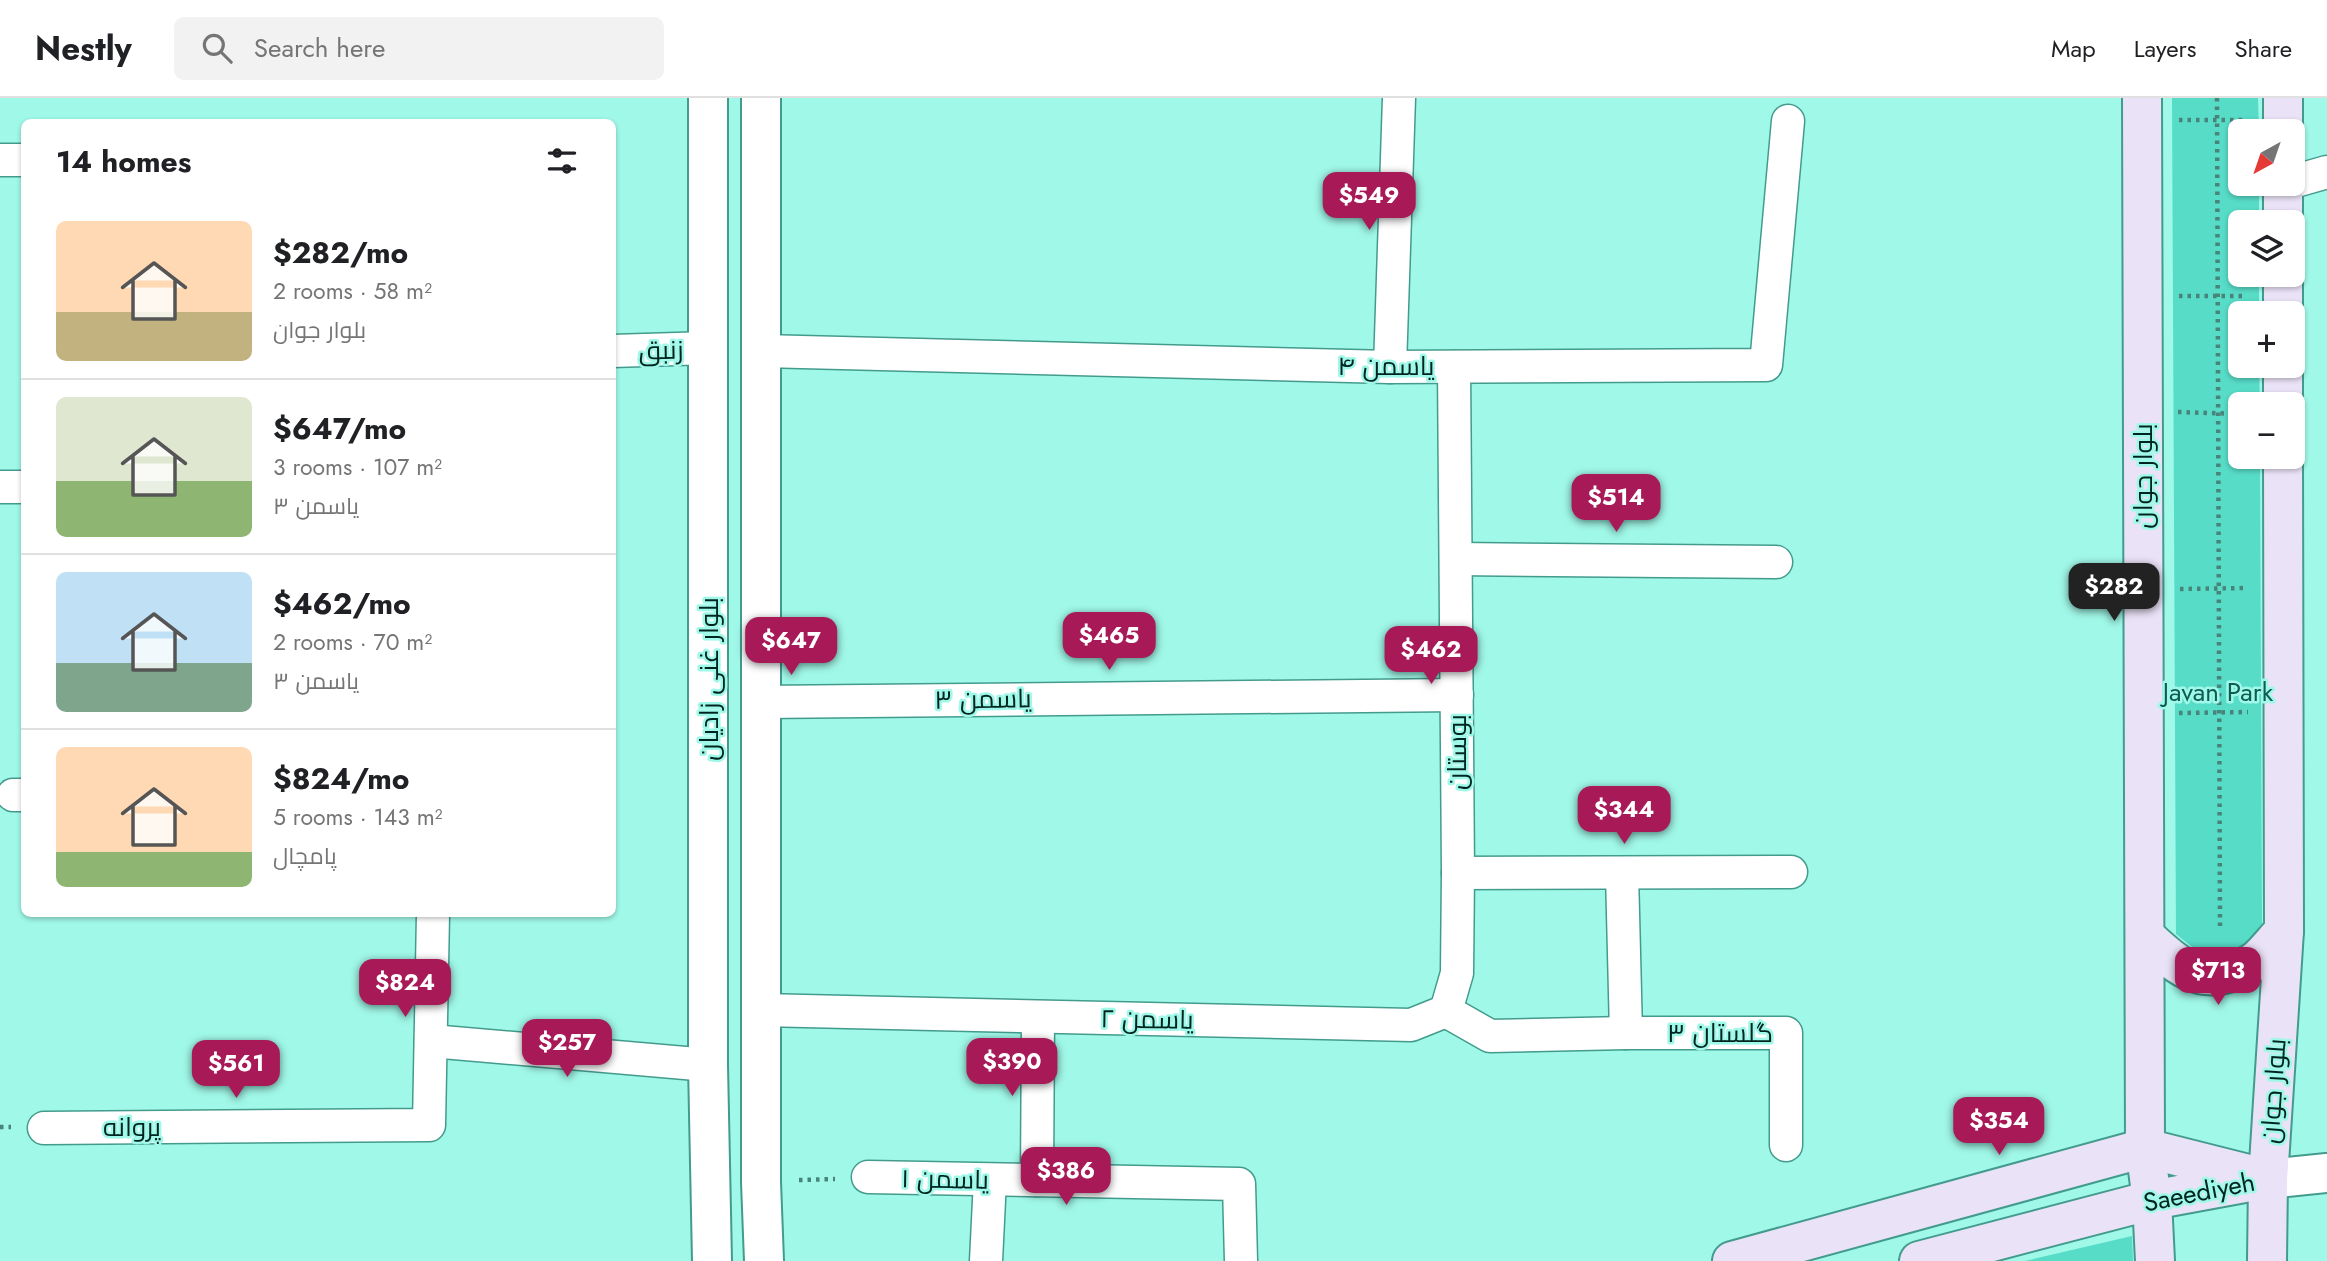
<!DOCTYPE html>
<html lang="en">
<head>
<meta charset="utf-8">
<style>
	:root { --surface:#fff; --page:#f2f2f2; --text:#202124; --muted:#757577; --line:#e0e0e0; --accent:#a81957 }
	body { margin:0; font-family:Jost,Cairo,sans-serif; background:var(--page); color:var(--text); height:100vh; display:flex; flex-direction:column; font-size:26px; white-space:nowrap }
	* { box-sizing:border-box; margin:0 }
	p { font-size:23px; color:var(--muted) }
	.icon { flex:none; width:38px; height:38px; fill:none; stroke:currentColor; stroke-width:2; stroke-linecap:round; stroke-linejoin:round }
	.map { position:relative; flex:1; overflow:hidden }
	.side { position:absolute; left:21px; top:21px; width:595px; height:798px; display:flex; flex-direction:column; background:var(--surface); border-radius:10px; box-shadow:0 2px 5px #0004 }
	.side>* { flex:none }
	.needle { width:46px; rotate:220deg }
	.controls { position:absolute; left:2228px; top:21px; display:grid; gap:14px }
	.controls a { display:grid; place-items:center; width:77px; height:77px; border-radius:10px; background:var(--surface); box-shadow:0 2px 5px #0004; font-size:35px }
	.price { position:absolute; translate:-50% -60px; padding:0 16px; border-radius:14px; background:var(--accent); color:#fff; font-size:23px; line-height:46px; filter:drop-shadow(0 2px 4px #0008) }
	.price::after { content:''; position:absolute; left:50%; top:42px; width:21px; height:16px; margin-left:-10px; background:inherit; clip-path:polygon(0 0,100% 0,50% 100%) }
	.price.current { background:#222; color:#fff }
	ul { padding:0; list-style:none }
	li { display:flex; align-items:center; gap:21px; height:175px; padding:0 35px }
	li+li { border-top:2px solid var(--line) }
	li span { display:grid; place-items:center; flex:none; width:196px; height:140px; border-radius:10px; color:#555 }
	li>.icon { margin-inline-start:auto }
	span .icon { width:84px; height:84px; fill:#fffc; stroke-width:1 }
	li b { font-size:30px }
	h2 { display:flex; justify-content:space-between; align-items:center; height:84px; padding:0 35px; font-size:30px }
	header { display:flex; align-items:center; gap:42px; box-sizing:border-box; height:98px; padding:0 35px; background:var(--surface); border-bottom:2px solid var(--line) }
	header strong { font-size:33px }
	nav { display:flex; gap:38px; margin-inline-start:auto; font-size:24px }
	.search { width:490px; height:63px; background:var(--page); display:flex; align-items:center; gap:18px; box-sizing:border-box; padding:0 24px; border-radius:10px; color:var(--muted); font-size:26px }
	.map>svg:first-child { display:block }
</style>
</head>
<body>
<header>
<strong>Nestly</strong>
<div class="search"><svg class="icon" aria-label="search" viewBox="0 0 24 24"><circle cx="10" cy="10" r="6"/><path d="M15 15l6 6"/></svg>Search here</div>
<nav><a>Map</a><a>Layers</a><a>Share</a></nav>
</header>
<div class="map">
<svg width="2327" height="1163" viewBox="0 0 2327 1163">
	<rect width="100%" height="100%" fill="#a0f8e8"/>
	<g fill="#57dcc8">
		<polygon points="2172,0 2258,0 2259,33 2240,33 2240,86 2259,86 2259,124 2240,124 2240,177 2259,177 2259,215 2240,215 2240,268 2259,268 2260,306 2240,306 2240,359 2260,359 2262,829 2250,849 2228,860 2201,856 2176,836"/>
		<polygon points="2132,1138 2133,1163 2025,1163"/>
	</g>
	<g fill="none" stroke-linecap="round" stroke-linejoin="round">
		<defs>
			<g id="minor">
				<polyline points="0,62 24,62"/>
				<polyline points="2292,84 2327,74"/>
				<polyline points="612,253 709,250"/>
				<polyline points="762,253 1390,269 1766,267 1788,23"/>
				<polyline points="1390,269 1399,0"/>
				<polyline points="0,389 24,389"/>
				<polyline points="1456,461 1776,464"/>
				<polyline points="762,604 1457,597"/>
				<polyline points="13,697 24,697"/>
				<polyline points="1458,775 1791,774"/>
				<polyline points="1622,775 1626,935 1786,935 1786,1047"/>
				<polyline points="761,912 1411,927 1446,913"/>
				<polyline points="1446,913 1457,875 1458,775 1454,269"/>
				<polyline points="1446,913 1490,938 1626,935"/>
				<polyline points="431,943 708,967"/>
				<polyline points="44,1030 429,1027 433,816"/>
				<polyline points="868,1079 1239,1086 1241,1163"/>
				<polyline points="1037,1082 1038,919"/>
				<polyline points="986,1163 990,1082"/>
			</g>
			<g id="tertiary">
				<polyline points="708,0 708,967 712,1163"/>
				<polyline points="761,0 761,1084 764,1163"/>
				<polyline points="2268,1081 2327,1075"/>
			</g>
			<g id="secondary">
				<polyline points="2142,0 2145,1050 2152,1102 2155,1163"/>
				<polyline points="2283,0 2283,33"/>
				<polyline points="2283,124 2283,86"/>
				<polyline points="2283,215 2283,177"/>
				<polyline points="2283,268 2283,306"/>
				<path d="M2145 838C2172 863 2196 888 2234 873 2242 871 2252 866 2258 861 2267 853 2275 842 2284 833"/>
				<polyline points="1732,1163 2145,1050 2268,1081"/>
				<polyline points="1919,1163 2152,1102 2255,1083"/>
				<polyline points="2267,1163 2268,1081 2284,833 2283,359"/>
			</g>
		</defs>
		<use href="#minor" stroke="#439b8d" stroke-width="35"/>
		<use href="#tertiary" stroke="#439b8d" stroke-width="42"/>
		<use href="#secondary" stroke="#439b8d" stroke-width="42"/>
		<g stroke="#48847a" stroke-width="4.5" stroke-dasharray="3.5 5" stroke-linecap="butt">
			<polyline points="2217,0 2220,828"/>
			<polyline points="2179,22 2247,22"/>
			<polyline points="2179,198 2247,198"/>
			<polyline points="2178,314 2240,316"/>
			<polyline points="2180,491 2248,490"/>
			<polyline points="2179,615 2248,614"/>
			<polyline points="0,1029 11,1029"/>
			<polyline points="799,1082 835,1081"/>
		</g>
		<use href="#minor" stroke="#fff" stroke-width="32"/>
		<use href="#tertiary" stroke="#fff" stroke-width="38"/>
		<use href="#secondary" stroke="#eae2f7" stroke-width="38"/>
	</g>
	<g text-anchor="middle" stroke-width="5" stroke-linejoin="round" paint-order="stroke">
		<g font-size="26" fill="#002520" stroke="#a0f8e8">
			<text transform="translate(661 252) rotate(-1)" y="9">زنبق</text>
			<text x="1386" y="277">یاسمن ۴</text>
			<text transform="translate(2143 378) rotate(-90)" y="9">بلوار جوان</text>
			<text transform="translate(709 581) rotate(-90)" y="9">بلوار غنی زادیان</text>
			<text transform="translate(983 601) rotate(-1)" y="9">یاسمن ۳</text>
			<text transform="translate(1457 654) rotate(-90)" y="9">بوستان</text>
			<text transform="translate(1147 921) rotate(1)" y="9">یاسمن ۲</text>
			<text x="1720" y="944">گلستان ۳</text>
			<text transform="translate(2273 993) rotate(-86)" y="9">بلوار جوان</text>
			<text x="132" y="1038">پروانه</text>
			<text transform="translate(945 1081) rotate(1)" y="9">یاسمن ۱</text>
			<text transform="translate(2199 1094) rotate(-11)" y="9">Saeediyeh</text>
		</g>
		<g font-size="26" fill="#0e5c52" stroke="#a0f8e8">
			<text x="2218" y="603">Javan Park</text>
		</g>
	</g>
</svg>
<div class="controls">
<a><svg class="needle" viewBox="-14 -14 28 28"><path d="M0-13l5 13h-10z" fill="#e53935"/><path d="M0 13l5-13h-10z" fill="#757577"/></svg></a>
<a><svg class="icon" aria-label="layers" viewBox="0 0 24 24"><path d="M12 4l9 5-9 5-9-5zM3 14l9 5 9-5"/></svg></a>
<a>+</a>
<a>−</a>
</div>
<b class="price" style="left:1369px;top:134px">$549</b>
<b class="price" style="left:1616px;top:436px">$514</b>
<b class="price current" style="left:2114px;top:525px">$282</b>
<b class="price" style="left:1109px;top:574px">$465</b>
<b class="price" style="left:791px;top:579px">$647</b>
<b class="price" style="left:1431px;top:588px">$462</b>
<b class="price" style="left:1624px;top:748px">$344</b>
<b class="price" style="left:2218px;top:909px">$713</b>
<b class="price" style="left:405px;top:921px">$824</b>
<b class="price" style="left:567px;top:981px">$257</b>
<b class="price" style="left:1012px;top:1000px">$390</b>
<b class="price" style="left:236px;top:1002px">$561</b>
<b class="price" style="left:1999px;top:1059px">$354</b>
<b class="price" style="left:1066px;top:1109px">$386</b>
<section class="side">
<h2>14 homes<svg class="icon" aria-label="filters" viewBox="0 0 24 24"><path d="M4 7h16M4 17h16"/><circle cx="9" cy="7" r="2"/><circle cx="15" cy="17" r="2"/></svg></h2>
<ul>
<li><span style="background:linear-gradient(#ffd9b3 65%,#c2b280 0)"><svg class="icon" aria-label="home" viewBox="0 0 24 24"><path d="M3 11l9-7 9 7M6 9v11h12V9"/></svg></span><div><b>$282/mo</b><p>2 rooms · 58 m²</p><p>بلوار جوان</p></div></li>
<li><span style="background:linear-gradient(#dfe7d0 60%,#8fb573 0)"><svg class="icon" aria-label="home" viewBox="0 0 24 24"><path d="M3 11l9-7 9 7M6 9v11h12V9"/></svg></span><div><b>$647/mo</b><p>3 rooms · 107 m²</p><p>یاسمن ۳</p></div></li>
<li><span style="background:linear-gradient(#bfe0f5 65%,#7fa58c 0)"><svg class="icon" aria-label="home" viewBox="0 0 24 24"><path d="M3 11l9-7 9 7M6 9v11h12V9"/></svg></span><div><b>$462/mo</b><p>2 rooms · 70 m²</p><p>یاسمن ۳</p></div></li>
<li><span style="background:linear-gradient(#ffd9b3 75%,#8fb573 0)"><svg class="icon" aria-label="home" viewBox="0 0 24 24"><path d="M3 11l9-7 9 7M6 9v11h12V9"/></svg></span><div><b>$824/mo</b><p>5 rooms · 143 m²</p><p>پامچال</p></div></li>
</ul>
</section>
</div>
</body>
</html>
